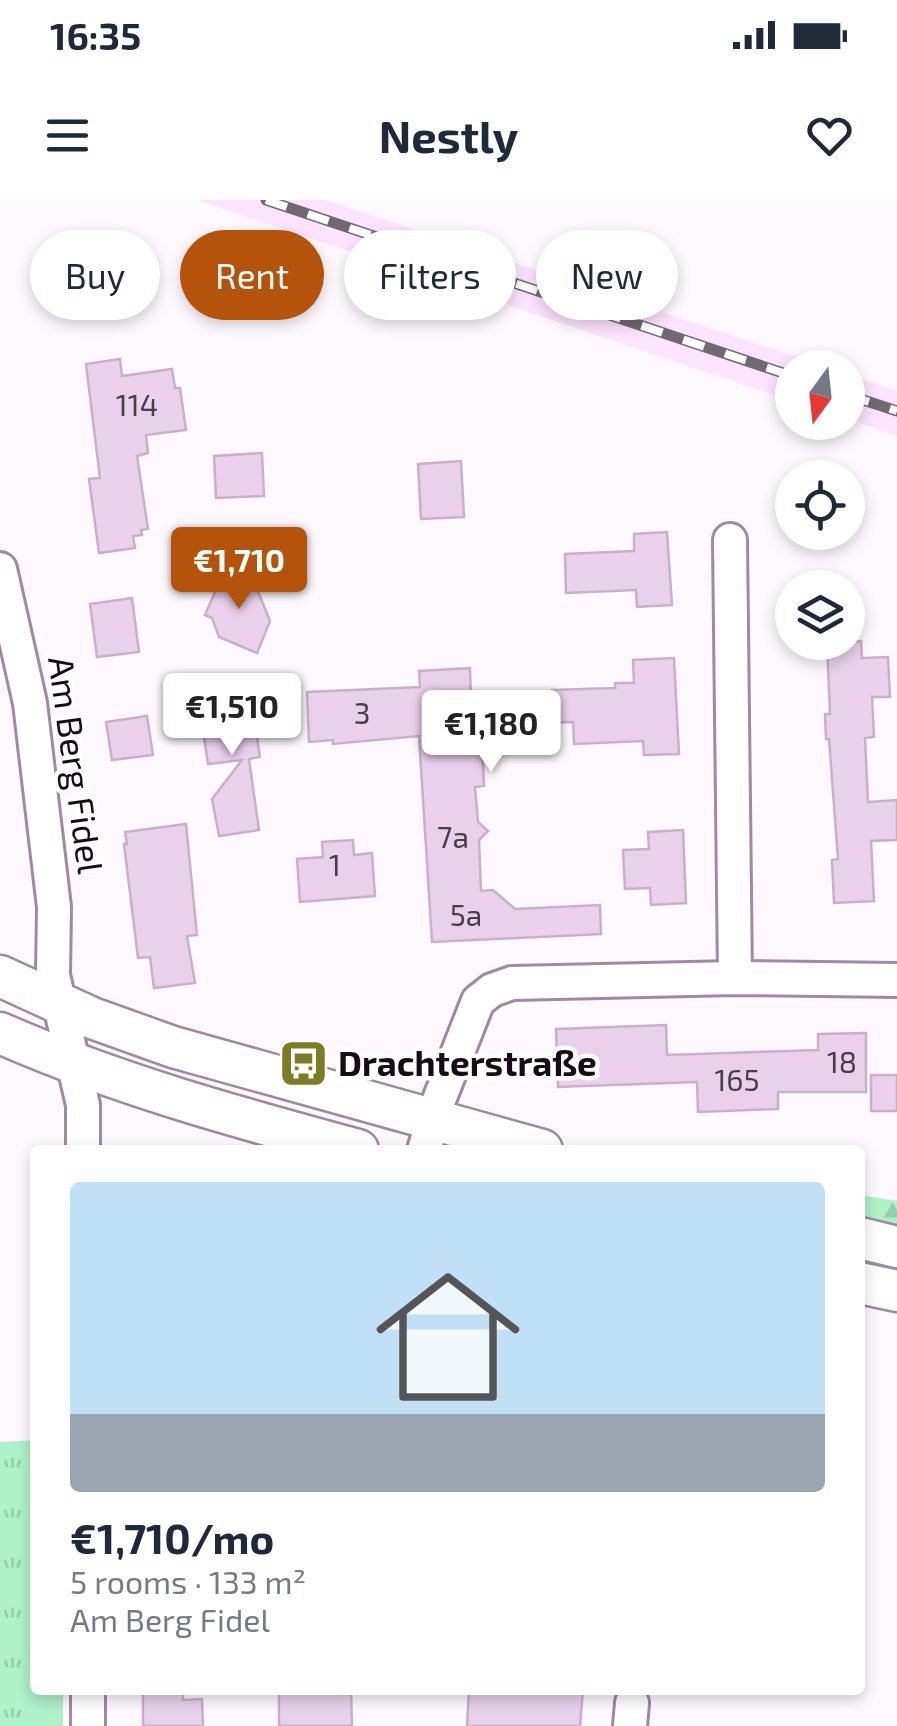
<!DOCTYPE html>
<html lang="en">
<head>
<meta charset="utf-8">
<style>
	:root { --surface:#fff; --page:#f6f6f7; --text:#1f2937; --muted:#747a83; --accent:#b45309 }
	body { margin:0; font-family:"Exo 2",sans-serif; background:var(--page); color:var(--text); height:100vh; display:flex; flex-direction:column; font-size:38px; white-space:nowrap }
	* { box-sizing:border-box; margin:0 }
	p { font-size:32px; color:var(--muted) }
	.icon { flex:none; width:55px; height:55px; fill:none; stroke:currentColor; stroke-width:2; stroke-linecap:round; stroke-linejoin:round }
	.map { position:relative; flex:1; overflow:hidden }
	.drawer { position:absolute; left:30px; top:945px; width:835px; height:550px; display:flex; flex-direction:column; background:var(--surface); border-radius:10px; box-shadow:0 5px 15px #0003 }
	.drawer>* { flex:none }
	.top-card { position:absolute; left:30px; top:30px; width:838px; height:90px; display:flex; gap:20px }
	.needle { width:65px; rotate:195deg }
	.tools { position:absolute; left:775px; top:150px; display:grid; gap:20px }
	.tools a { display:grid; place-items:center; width:90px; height:90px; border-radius:50%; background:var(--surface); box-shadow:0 5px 15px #0003; font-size:50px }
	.price { position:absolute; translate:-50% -85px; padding:0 22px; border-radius:10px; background:#fff; color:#222; font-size:32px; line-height:65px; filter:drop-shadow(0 2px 5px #0008) }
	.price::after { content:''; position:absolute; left:50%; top:60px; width:30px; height:22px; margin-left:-15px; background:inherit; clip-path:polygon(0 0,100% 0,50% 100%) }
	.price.active { background:var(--accent); color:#fff }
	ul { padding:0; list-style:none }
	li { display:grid; align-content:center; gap:20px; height:530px; padding:0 40px }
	li span { display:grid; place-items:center; height:310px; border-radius:10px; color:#555 }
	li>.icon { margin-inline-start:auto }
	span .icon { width:180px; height:180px; fill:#fffc; stroke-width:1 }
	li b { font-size:42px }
	.tag { padding:0 35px; border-radius:45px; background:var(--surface); box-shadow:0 5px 15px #0003; font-size:35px; line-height:90px }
	.tag.active { background:var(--accent); color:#fff }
	.status { display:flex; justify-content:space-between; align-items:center; height:70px; padding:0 50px; background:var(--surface); direction:ltr }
	.status svg { height:28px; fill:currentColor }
	header { display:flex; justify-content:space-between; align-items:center; height:130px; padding:0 40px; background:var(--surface); font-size:45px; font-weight:700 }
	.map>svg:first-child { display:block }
</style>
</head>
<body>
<div class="status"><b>16:35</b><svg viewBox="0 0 49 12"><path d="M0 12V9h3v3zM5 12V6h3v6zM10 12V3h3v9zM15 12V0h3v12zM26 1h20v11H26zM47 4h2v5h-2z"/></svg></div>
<header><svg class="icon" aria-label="menu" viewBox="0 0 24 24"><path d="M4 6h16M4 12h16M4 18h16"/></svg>Nestly<svg class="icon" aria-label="heart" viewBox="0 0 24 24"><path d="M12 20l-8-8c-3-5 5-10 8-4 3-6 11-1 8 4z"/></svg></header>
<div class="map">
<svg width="897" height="1526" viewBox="0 0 897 1526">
	<defs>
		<pattern id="grass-tufts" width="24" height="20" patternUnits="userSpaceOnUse" patternTransform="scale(2.5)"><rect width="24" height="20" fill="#aff1c9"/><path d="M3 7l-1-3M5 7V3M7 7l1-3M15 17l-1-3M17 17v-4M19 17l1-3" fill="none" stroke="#96cdac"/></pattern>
		<pattern id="forest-firs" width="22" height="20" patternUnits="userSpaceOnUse" patternTransform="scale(2.5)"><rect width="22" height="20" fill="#aff1c9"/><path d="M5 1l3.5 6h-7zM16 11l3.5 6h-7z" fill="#96cdac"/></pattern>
	</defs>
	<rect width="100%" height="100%" fill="#fef9fe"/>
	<g fill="#fde4fe">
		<polygon points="198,0 326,0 827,167 792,168 792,201"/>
		<polygon points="848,174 897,191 897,236 848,219"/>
	</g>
	<polygon fill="url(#grass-tufts)" points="35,1240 35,1490 63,1490 63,1526 0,1526 0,1242"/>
	<polygon fill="url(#forest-firs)" points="860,995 897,1001 897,1027 860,1019"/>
	<g fill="#e9d1eb" stroke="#c8b0c9" stroke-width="2.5">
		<polygon points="120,159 122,176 172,169 175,188 180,188 186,230 146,235 148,253 137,256 148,329 141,330 142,335 133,336 135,348 99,353 89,279 100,278 86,164"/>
		<polygon points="262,253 264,296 216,298 214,256"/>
		<polygon points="461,261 464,317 421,319 418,264"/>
		<polygon points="667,332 672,405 637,407 636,390 566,393 565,354 634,351 634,334"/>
		<polygon points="224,371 255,384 270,421 257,453 219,437 212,418 205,415"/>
		<polygon points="132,398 139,452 97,457 90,404"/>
		<polygon points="861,441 862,458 888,457 890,497 872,497 874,537 865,538 868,602 897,600 897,640 871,641 874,701 834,703 832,660 838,659 829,539 826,539 825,514 830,514 827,443"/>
		<polygon points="674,458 679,554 644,555 643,541 574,544 573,522 481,525 484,586 475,587 478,622 488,631 479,640 481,691 493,690 515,709 600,705 601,734 432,742 419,536 333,544 333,540 309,542 307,492 420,487 419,471 470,468 471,499 552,495 552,490 615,488 615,483 634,483 633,460"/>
		<polygon points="250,491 260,557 249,559 259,630 219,636 212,599 242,560 208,564 198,498"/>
		<polygon points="147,516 153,555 112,560 106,522"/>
		<polygon points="186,624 197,735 187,736 195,783 154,788 150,757 138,758 124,644 127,644 125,632"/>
		<polygon points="683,630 686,703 651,705 650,688 625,689 623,650 649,649 648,632"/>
		<polygon points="353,640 354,655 372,653 375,696 300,702 297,659 323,657 322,642"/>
		<polygon points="666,825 667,855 818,850 818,834 866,833 866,892 778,892 778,909 698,912 697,882 558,887 556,829"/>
		<rect x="871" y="875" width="26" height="36"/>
		<polygon points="279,1490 351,1490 352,1526 279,1526"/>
		<polygon points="469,1490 583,1490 580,1526 467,1526"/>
		<polygon points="183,1492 183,1500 202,1499 203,1526 143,1526 143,1493"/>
	</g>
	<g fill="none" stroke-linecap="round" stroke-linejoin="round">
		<defs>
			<g id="minor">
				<polyline points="730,340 735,778"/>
				<polyline points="0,369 30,503 54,707 53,775 83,905 83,950"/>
				<polyline points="424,950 439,900 478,801 492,790 512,783 735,778 897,780"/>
				<polyline points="88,1490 88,1526"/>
				<polyline points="630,1526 632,1503"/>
			</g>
			<g id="tertiary">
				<polyline points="0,776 92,818 173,847 542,950"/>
				<path d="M0 833C116 884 236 917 358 950"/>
				<polyline points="860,1038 897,1047"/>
				<polyline points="860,1083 897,1091"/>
			</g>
		</defs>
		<use href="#minor" stroke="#a089a2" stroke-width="38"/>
		<use href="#tertiary" stroke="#a089a2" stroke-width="45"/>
		<use href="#minor" stroke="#fff" stroke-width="32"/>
		<use href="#tertiary" stroke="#fff" stroke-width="40"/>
		<defs>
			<g id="rail">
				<polyline points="266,0 792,176"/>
				<polyline points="848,195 897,211"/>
			</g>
		</defs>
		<use href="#rail" stroke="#706970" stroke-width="11"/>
		<use href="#rail" stroke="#fff" stroke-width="8" stroke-dasharray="22" stroke-linecap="butt"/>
	</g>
	<defs>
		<symbol id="bus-square" viewBox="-11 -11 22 22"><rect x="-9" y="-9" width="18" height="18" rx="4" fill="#7b7c23" stroke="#fff"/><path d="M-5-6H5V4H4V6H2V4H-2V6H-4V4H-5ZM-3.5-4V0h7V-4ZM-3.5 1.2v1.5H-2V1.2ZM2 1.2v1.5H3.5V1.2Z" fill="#fff"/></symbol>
	</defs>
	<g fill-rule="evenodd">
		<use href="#bus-square" x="276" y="836" width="55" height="55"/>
	</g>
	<g text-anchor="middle" stroke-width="9" stroke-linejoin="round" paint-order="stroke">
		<g font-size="30" fill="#4a3d4a">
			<text x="137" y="216">114</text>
			<text x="362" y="524">3</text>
			<text x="453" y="648">7a</text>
			<text x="335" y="676">1</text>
			<text x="466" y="726">5a</text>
			<text x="842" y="873">18</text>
			<text x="737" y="891">165</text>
		</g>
		<g font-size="35" fill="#150c15" stroke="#fff">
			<text transform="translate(75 565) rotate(82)" y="12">Am Berg Fidel</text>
		</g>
		<g font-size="35" font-weight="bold" fill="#150c15" stroke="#fff" text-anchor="start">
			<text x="338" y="876">Drachterstraße</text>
		</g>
	</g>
</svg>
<div class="tools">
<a><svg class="needle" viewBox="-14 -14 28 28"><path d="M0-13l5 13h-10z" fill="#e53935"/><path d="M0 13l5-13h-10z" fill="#747a83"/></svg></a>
<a><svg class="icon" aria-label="locate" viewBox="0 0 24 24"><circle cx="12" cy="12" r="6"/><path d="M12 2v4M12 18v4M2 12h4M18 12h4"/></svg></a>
<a><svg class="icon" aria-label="layers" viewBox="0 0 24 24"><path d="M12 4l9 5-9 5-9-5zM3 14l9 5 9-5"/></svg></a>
</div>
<b class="price active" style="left:239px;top:412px">€1,710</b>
<b class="price" style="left:232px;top:558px">€1,510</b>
<b class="price" style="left:491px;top:575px">€1,180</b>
<div class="top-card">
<a class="tag">Buy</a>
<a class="tag active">Rent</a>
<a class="tag">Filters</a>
<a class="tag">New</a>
</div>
<section class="drawer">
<ul>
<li><span style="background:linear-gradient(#bfe0f5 75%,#9aa5b1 0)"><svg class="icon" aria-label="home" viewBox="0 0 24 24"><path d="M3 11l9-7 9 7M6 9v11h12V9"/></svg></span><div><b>€1,710/mo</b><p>5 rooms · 133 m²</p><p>Am Berg Fidel</p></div></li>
</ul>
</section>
</div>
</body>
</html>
